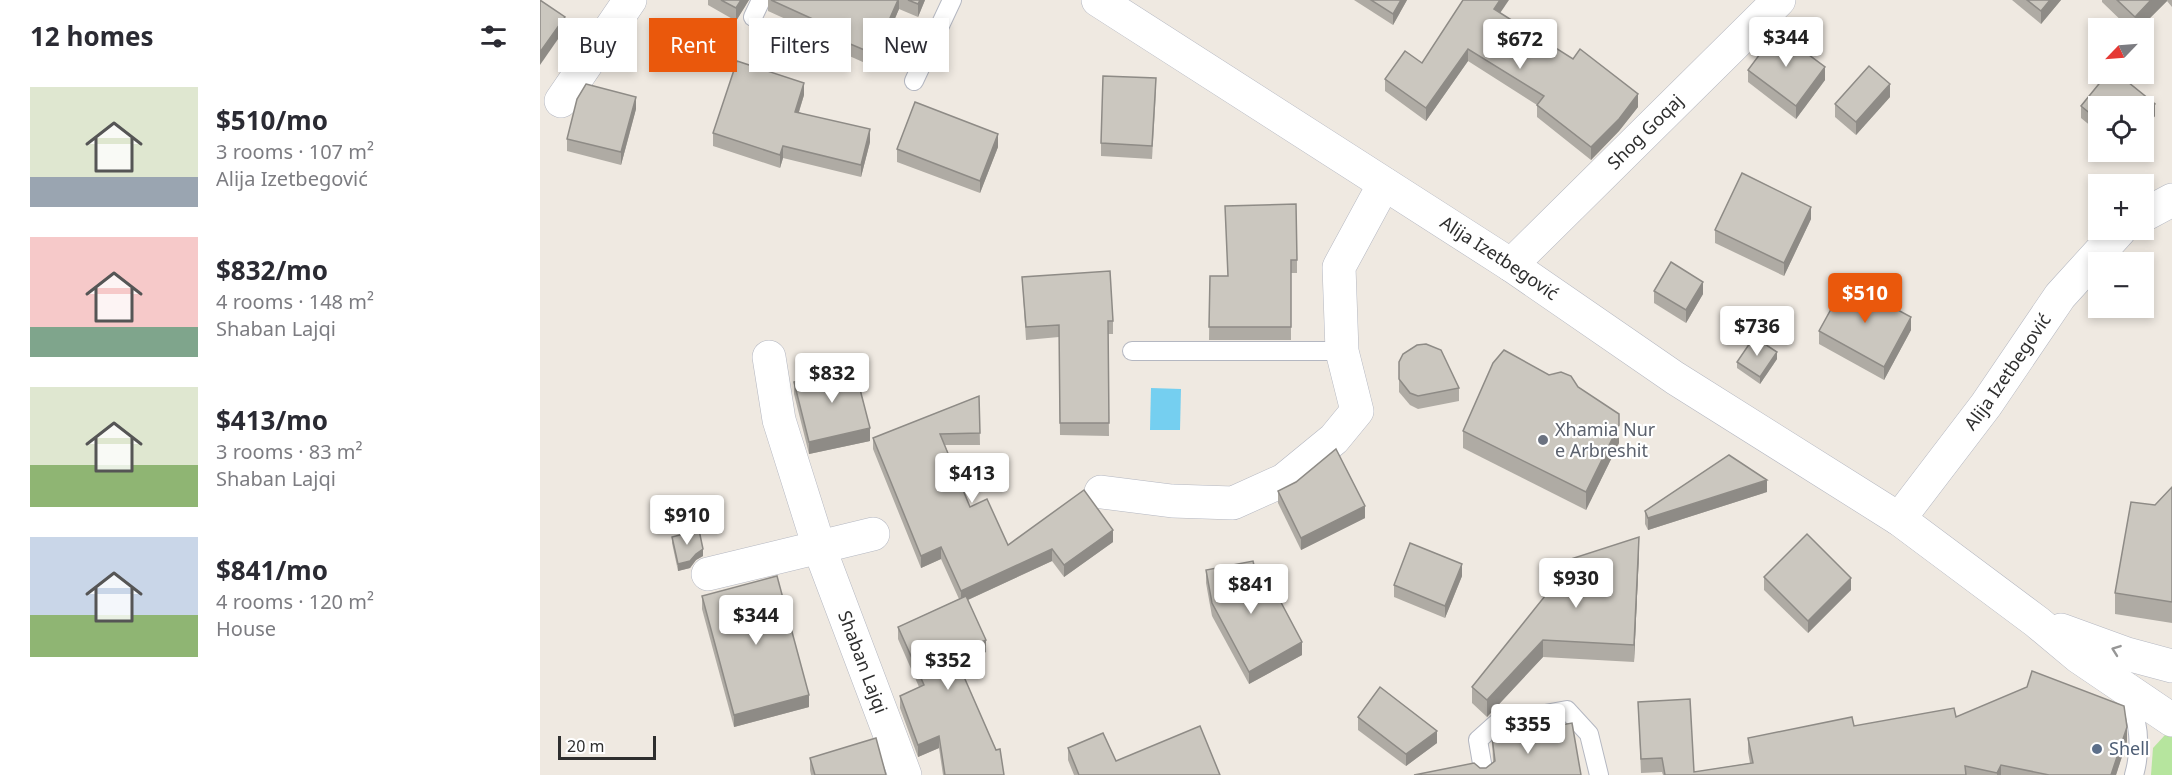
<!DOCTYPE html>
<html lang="en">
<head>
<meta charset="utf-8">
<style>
	:root { --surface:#fff; --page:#f2f2f3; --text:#2b2b33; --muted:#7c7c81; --accent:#ea580c }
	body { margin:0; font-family:"Noto Sans",sans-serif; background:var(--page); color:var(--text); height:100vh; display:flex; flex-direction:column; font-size:22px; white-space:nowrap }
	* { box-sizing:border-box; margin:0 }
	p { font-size:20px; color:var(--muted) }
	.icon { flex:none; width:33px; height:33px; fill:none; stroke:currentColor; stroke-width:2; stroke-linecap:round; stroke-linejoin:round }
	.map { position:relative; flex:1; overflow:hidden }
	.side { display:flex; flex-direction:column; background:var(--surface); width:540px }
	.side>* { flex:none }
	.top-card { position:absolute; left:18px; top:18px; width:570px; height:54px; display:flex; gap:12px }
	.needle { width:39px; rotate:245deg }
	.fabs { position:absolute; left:1548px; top:18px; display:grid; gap:12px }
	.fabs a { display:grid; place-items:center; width:66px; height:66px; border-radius:0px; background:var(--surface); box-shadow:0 3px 9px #0003; font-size:30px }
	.scale { position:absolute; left:18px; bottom:15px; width:98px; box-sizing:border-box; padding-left:6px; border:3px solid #2e2e2e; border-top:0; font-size:16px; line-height:21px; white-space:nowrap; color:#2e2e2e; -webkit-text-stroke:4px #fff; paint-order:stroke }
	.price { position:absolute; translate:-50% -51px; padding:0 14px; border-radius:6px; background:#fff; color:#222; font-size:20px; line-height:39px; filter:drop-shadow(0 2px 3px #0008) }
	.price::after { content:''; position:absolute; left:50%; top:36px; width:18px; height:14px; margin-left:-9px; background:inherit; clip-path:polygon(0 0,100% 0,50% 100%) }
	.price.on { background:var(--accent); color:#fff }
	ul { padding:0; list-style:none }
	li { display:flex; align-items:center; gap:18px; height:150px; padding:0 30px }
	li span { display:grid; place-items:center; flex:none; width:168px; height:120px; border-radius:0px; color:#555 }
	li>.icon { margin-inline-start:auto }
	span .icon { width:72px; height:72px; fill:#fffc; stroke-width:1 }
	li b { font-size:26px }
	h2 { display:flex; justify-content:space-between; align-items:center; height:72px; padding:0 30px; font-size:26px }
	.chip { padding:0 21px; border-radius:0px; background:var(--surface); box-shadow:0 3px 9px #0003; font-size:21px; line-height:54px }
	.chip.on { background:var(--accent); color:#fff }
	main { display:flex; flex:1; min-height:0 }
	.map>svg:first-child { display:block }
</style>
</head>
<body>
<main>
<section class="side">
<h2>12 homes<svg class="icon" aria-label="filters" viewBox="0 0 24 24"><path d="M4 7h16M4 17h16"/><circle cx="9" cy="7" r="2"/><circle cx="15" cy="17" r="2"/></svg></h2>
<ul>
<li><span style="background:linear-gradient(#dfe7d0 75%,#9aa5b1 0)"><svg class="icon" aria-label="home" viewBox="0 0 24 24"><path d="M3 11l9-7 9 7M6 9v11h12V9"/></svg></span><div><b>$510/mo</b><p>3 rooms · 107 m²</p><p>Alija Izetbegović</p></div></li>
<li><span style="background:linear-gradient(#f6c9c9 75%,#7fa58c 0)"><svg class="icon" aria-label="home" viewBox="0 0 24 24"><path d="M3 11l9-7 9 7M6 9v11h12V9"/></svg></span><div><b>$832/mo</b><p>4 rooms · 148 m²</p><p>Shaban Lajqi</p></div></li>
<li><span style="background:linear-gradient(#dfe7d0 65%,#8fb573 0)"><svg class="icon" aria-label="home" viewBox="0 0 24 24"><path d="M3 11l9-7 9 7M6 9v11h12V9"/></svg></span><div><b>$413/mo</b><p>3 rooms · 83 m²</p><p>Shaban Lajqi</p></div></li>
<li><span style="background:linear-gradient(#c9d6e8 65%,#8fb573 0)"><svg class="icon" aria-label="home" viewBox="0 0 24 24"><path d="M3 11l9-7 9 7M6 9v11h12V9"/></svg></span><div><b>$841/mo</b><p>4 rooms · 120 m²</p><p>House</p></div></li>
</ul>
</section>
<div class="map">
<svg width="1632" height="775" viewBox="0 0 1632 775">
	<rect width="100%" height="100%" fill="#efe9e1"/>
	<polygon fill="#b6e59e" points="1625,735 1632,737 1632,775 1611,775 1613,748"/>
	<polygon fill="#75cff0" points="611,388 641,389 640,430 610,430"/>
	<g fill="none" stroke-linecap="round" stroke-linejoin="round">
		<defs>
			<g id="lane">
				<polyline points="213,17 221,0"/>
				<polyline points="374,81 412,0"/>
				<polyline points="592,351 802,351"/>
				<path d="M1588 695C1599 722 1602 747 1594 775"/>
				<polyline points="944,775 938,740 957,723 1027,710 1049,734 1059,775"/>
			</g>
			<g id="street">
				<polyline points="21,101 90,0"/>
				<polyline points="1604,215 1632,200"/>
				<path id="s1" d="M971 265 1239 0"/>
				<path id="s2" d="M229 357 239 420 279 547 365 775"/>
				<polyline points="561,492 632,501 693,503 744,480 794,439 817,411 802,351 799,267 844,184"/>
				<path id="s3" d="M1359 519 1446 405 1520 296 1580 230"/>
				<polyline points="168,574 333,534"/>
			</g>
			<g id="secondary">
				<path id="s4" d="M558 0 971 265 1135 378 1359 519 1497 622 1539 657 1632 720"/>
				<polyline points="1521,630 1587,654 1632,666"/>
			</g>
		</defs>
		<use href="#lane" stroke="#b4b7c1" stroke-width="20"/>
		<use href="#street" stroke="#b4b7c1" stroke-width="34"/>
		<use href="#secondary" stroke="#b4b7c1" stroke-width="34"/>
		<use href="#lane" stroke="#fff" stroke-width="18"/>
		<use href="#street" stroke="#fff" stroke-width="33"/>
		<use href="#secondary" stroke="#fff" stroke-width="33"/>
	</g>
	<g fill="#afaba4">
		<polygon points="168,0 209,0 196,21 168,5"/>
		<polygon points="228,0 385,0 378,17 359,9 334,67 296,50 296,42 228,11"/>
		<polygon points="814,0 867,0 853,25"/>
		<polygon points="1472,0 1521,0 1501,24"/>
		<polygon points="1562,0 1632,0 1632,7 1627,1 1600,28 1589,28 1562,2"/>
		<polygon points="960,13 1098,107 1079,131 1051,160 997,117 997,105 928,61 886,121 845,91 845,79 882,63"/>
		<polygon points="1208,70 1285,80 1256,119 1208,82"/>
		<polygon points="1567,74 1578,74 1615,104 1615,116 1604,131 1604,106 1558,106 1558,132 1541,118 1541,106"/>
		<polygon points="616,91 612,159 561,156 561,143"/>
		<polygon points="264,95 259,112 330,142 321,177 243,158 240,168 173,146 173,133"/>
		<polygon points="1350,97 1316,135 1295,117 1295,104"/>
		<polygon points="96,109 81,165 27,151 27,139"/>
		<polygon points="458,147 440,193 357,162 357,149"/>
		<polygon points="685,206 757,260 757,273 751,273 751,340 669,340 670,276 688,276"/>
		<polygon points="1271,219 1244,276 1175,243 1175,230"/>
		<polygon points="482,277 573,321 573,334 568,334 569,436 520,435 519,337 486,340"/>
		<polygon points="1114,291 1163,294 1146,323 1114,303"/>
		<polygon points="1371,330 1344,380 1279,344 1279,331"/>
		<polygon points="1237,359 1220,384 1197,368 1197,362"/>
		<polygon points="859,362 919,388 919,401 878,409 870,405 859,392"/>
		<polygon points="1009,375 1038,387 1079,432 1079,443 1046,510 923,448 923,431"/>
		<polygon points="254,382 330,441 269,454 254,394"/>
		<polygon points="439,396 440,445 405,445 430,507 468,545 573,542 524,577 512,561 428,600 446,652 419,664 464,775 403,775 399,748 378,757 360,708 360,696 379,687 358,639 358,627 419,599 401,559 381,568 333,449 333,438"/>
		<polygon points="756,482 825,518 761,550 738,503 738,491"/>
		<polygon points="1632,487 1632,623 1575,614 1575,593 1615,505"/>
		<polygon points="1227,492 1108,530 1105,524 1105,511"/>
		<polygon points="132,537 163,556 156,560 150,568 138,571 132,543"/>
		<polygon points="1099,553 1094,662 1003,657 947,717 932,703 932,687"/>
		<polygon points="666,570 722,601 762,655 709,684 672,616 666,583"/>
		<polygon points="922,576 905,618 854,597 854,585"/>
		<polygon points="1224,577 1311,590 1268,633 1224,590"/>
		<polygon points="162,596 269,707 194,727 162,609"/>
		<polygon points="1098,702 1154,772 1210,763 1208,752 1208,738 1314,726 1416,717 1587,741 1576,775 1123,775 1122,772 1101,773"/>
		<polygon points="818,717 897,743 866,766 818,730"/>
		<polygon points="1032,723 1041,775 874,775 934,763 940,768 946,768 953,762 952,737"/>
		<polygon points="528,748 576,761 680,775 534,775 528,760"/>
		<polygon points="270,758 346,775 271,775 270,770"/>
	</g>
	<g fill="#8e8b86">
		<polygon points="201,0 209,0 196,21 196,8"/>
		<polygon points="358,0 359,0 359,9 334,67 334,54"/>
		<polygon points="380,0 385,0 378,17 378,4"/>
		<polygon points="861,0 867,0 853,25 853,14"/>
		<polygon points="960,0 969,0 954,22 954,9"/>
		<polygon points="1510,0 1521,0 1501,24 1501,11"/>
		<polygon points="1611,0 1627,0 1627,1 1600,28 1595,28 1595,17"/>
		<polygon points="25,17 25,29 0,65 0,52"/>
		<polygon points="928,49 928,61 886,121 886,108"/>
		<polygon points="1285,67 1285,80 1256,119 1256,106"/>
		<polygon points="264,83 264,95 255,124 255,112"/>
		<polygon points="1350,84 1350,97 1316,135 1316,122"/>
		<polygon points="1098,94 1098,107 1079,131 1051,160 1051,147"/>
		<polygon points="96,97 96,109 81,165 81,152"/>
		<polygon points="1615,104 1615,116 1604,131 1604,119"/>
		<polygon points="330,129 330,142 321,177 321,165"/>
		<polygon points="458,134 458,147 440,193 440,181"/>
		<polygon points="243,146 243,158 240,168 240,155"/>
		<polygon points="1271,207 1271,219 1244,276 1244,263"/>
		<polygon points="1163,282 1163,294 1146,323 1146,310"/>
		<polygon points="1371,317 1371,330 1344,380 1344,367"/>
		<polygon points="1237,352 1237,359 1220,384 1220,377"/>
		<polygon points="1079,414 1079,443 1046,510 1046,492"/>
		<polygon points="330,428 330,441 269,454 269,442"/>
		<polygon points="1227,480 1227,492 1108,530 1108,518"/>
		<polygon points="825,506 825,518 761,550 761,538"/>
		<polygon points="573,530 573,542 524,577 524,565"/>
		<polygon points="1099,537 1099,553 1094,662 1094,645"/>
		<polygon points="401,547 401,559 381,568 381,556"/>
		<polygon points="163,549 163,556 156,560 150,568 138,571 138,564"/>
		<polygon points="512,549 512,561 421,603 421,591"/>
		<polygon points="922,564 922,576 905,618 905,606"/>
		<polygon points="1311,578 1311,590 1268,633 1268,621"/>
		<polygon points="446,640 446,652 414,666 414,654"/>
		<polygon points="1003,640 1003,657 947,717 947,700"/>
		<polygon points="762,642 762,655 709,684 709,672"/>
		<polygon points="269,695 269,707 194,727 194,715"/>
		<polygon points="1587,727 1587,741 1576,775 1571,775"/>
		<polygon points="897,731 897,743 866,766 866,754"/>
		<polygon points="399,736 399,748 378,757 378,745"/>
		<polygon points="1461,765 1461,775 1457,775 1457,773"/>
	</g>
	<g fill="#cbc7bf" stroke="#8e8b86" stroke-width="1.5">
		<polygon points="0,0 25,17 0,52"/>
		<polygon points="181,0 201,0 196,8"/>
		<polygon points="231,0 358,0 334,54 296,38 299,31"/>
		<polygon points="368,0 380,0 378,4"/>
		<polygon points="831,0 861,0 853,14"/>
		<polygon points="923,0 960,0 954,9 1033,59 1040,49 1098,94 1079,119 1051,147 997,105 1004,96 928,49 886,108 845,79 865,51 882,63"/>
		<polygon points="1487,0 1510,0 1501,11"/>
		<polygon points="1577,0 1611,0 1595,17"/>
		<polygon points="1237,31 1285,67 1256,106 1208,70"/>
		<polygon points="197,61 264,83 255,112 330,129 321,165 243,146 240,155 173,133"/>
		<polygon points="1329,66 1350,84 1316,122 1295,104"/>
		<polygon points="1567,74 1578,74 1615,104 1604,119 1604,106 1558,106 1558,120 1541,106"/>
		<polygon points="563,76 616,78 612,146 561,143"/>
		<polygon points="46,84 96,97 81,152 27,139 37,99"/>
		<polygon points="375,102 458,134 440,181 357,149"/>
		<polygon points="1202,173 1271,207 1244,263 1175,230"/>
		<polygon points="756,204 757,260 751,260 751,327 669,327 670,276 688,276 685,206"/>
		<polygon points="1131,262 1163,282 1146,310 1114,291"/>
		<polygon points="570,271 573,321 568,321 569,423 520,423 519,325 486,327 482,277"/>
		<polygon points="1306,282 1371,317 1344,367 1279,331"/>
		<polygon points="1214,337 1237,352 1220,377 1197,362"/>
		<polygon points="886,344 901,350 919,388 878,396 870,393 859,379 859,362 863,354 877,345"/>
		<polygon points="964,350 1009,375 1021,372 1031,376 1038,387 1079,414 1079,425 1046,492 923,431 953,363"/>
		<polygon points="314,366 330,428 269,442 254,382"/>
		<polygon points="439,396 440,433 400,434 430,507 447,499 468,545 544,490 573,530 524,565 512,549 421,591 401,547 381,556 333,438"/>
		<polygon points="796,449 825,506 761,538 738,491 756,482"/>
		<polygon points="1189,455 1227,480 1108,518 1105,511"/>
		<polygon points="1632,487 1632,602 1575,593 1591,502 1615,505"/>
		<polygon points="159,530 163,549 156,554 150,561 138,564 132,537"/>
		<polygon points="1267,534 1311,578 1268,621 1224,577"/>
		<polygon points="1099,537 1094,645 1003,640 947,700 932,687 1005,596 1006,567"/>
		<polygon points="870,543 922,564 905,606 854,585"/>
		<polygon points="713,561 722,601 736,593 762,642 709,672 672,603 666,570"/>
		<polygon points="237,576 269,695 194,715 162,596"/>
		<polygon points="426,596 446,640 414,654 456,750 460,749 464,775 405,775 399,736 378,745 360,696 384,685 358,627"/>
		<polygon points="1492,671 1584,706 1587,727 1571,775 1509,775 1461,765 1457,773 1425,766 1426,775 1125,775 1122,758 1101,759 1098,702 1150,699 1154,772 1213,763 1208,738 1312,717 1314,726 1414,708 1416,717 1487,687"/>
		<polygon points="840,687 897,731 866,754 818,717"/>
		<polygon points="1032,723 1041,775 874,775 934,763 940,768 946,768 955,761 952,737"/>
		<polygon points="660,726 680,775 539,775 528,748 563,733 576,761"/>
		<polygon points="336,738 346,775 275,775 270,758"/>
	</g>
	<defs><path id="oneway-chevron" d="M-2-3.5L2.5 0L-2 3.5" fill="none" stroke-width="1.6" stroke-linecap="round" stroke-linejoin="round" transform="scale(1.5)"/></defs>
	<use stroke="#969696" href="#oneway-chevron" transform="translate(1576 650) rotate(-160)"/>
	<circle fill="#6b7280" stroke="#fff" stroke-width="2" cx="1003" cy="440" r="6"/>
	<circle fill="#5c6f8a" stroke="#fff" stroke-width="2" cx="1557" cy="749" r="6"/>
	<g text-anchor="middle" stroke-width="4.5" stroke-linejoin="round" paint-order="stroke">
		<g font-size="18" fill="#2e2e2e" stroke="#fff">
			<text dy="6" stroke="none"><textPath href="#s1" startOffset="189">Shog Goqaj</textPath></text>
			<text dy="6" stroke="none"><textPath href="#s4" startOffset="477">Alija Izetbegović</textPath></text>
			<text dy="6" stroke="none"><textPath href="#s3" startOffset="183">Alija Izetbegović</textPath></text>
			<text dy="6" stroke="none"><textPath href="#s2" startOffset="320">Shaban Lajqi</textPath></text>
		</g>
		<g font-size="18" fill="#5b616d" stroke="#fff" text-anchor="start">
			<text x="1015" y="436">Xhamia Nur<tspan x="1015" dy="21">e Arbreshit</tspan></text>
		</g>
		<g font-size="18" fill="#4e5e75" stroke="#fff" text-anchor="start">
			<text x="1569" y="755">Shell</text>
		</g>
	</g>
</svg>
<div class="fabs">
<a><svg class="needle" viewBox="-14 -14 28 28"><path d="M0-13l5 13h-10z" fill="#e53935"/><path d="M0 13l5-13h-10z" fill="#7c7c81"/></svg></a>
<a><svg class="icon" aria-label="locate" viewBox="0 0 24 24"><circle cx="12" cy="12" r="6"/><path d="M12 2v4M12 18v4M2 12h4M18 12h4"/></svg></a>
<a>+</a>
<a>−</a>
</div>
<div class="scale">20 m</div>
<b class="price" style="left:1246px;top:68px">$344</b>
<b class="price" style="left:980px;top:70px">$672</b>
<b class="price on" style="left:1325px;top:324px">$510</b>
<b class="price" style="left:1217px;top:357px">$736</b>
<b class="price" style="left:292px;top:404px">$832</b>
<b class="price" style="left:432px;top:504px">$413</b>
<b class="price" style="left:147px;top:546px">$910</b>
<b class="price" style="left:1036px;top:609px">$930</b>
<b class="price" style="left:711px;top:615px">$841</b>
<b class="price" style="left:216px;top:646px">$344</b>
<b class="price" style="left:408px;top:691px">$352</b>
<b class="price" style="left:988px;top:755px">$355</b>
<div class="top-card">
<a class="chip">Buy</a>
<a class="chip on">Rent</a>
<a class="chip">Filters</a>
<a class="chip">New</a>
</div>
</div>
</main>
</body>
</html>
